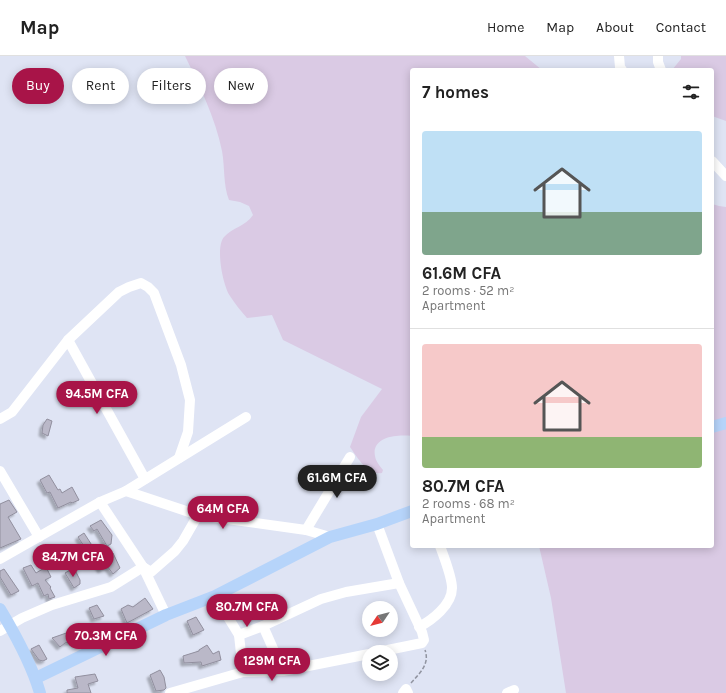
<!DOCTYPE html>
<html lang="en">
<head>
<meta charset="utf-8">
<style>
	:root { --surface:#fff; --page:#f6f6f6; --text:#222; --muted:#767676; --line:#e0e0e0; --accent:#a81448 }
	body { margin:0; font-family:Karla,sans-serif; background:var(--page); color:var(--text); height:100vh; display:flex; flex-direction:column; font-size:15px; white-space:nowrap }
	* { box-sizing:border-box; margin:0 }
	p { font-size:13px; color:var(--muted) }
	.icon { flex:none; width:22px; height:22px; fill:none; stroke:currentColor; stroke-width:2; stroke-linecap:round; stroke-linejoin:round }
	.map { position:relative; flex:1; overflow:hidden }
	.side { position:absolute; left:410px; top:12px; width:304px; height:480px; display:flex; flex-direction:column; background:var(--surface); border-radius:4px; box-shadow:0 2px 10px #0003 }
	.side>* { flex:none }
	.top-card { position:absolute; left:12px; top:12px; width:338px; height:36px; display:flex; gap:8px }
	.needle { width:26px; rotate:235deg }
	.buttons { position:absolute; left:362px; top:545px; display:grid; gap:8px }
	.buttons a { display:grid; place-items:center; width:36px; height:36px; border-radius:50%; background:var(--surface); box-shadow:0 2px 10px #0003; font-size:20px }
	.price { position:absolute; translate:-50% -34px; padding:0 9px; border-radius:14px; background:var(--accent); color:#fff; font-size:13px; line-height:26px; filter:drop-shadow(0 1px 2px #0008) }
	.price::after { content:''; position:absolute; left:50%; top:24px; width:12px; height:9px; margin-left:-6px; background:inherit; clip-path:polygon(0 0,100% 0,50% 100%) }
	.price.selected { background:#222; color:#fff }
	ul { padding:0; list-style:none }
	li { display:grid; align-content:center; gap:8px; height:212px; padding:0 12px }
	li+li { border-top:1px solid var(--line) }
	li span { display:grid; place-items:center; height:124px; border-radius:4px; color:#555 }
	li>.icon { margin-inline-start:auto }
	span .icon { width:72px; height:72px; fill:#fffc; stroke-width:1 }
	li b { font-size:17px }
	h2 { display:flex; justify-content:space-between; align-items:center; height:48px; padding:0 12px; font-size:17px }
	.chip { padding:0 14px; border-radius:18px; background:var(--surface); box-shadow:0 2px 10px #0003; font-size:14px; line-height:36px }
	.chip.selected { background:var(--accent); color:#fff }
	header { display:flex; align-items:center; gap:24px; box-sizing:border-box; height:56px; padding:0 20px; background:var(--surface); border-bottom:1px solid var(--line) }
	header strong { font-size:19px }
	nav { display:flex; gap:22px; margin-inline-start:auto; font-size:14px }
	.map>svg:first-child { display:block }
</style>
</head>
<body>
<header>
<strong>Map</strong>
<nav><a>Home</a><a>Map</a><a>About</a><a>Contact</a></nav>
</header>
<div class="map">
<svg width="726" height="637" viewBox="0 0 726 637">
	<defs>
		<filter id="shadow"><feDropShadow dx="-3" dy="3" stdDeviation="1" flood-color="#0004"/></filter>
	</defs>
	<rect width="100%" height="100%" fill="#dfe4f4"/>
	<g fill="#dacae4">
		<path d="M185 0H525L542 14H412V380C399 378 371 380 375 400 376 406 380 410 383 414L382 417C368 420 357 401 350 391L361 361 382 333 283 284 272 259 247 262C241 255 235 248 230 240 223 230 215 191 224 181 233 171 245 171 253 159L249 150 240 146 229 144C223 129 225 111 222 95 215 61 200 31 185 0Z"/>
		<polygon points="681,0 726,0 726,65 712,60 712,14 672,14 681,3"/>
		<polygon points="712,148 719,150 726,151 726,637 566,637 551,542 539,490 712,490"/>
	</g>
	<g fill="#bab8c8" stroke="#918f9e" filter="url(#shadow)">
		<polygon points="47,363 52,365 48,380 42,377 43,369"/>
		<polygon points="49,419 58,434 60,433 62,437 72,431 79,444 72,447 71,446 58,452 50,436 47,437 40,424"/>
		<polygon points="9,444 17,456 8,461 21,483 0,492 0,448"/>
		<polygon points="101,464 112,479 111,488 107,490 97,473 94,475 90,470"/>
		<polygon points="84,477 95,494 89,498 78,481"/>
		<polygon points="113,497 120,512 113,518 107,510 101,514 96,507"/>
		<polygon points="31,509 36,517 46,511 51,521 45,524 51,531 50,532 55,541 49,543 48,538 44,540 38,527 32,530 23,512"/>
		<polygon points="74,512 80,524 80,528 74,532 65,517"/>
		<polygon points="4,513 19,535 11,539 0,521 0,515"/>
		<polygon points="145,542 153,553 127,567 121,553 128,549 133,551"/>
		<polygon points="97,549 104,560 94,563 89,552"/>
		<polygon points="196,561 204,574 193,579 187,565"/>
		<polygon points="80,570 82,583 65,587 60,591 52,582 72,575 71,572"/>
		<polygon points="39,589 47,603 43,605 39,604 31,593"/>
		<polygon points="207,589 213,598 219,595 221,604 202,610 201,606 184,607 183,600 199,595 199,594"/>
		<polygon points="160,614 164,621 166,632 164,634 156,635 150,619"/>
		<polygon points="95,618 98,625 88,628 91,637 67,637 67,634 78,632 75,621"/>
	</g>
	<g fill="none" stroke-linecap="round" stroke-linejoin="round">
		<path stroke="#9194a0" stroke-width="1.5" stroke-dasharray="4 2" stroke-linecap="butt" d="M411 627C420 617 430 608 425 594"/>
		<g stroke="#fff" stroke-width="10">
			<polyline points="619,0 620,11 622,14"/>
			<polyline points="658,0 658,6 661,14"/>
			<polyline points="712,105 726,120"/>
			<polyline points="68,284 145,423"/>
			<polyline points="0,363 12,356 68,284 119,236 129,231 141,227 148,231 154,237 181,309 190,344 188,376 179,402"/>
			<polyline points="0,415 39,481"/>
			<polyline points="126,435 198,459 306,474 330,481"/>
			<polyline points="100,446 143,511 166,559"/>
			<polyline points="377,468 399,527 422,576 424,584 422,587 378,596"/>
			<polyline points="306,474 350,401"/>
			<polyline points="0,503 100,446 126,435 246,361"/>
			<polyline points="215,540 239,579 243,616"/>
			<polyline points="263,570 283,615"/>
			<path d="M419 571C432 564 452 549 452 532 452 521 444 501 440 490"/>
			<polyline points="0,575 22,562 52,549 111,531 143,511 151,516 175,495 183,485 198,459"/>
			<polyline points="239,579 263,570 321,543 346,536 399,527"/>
			<polyline points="170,637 243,616 283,615 369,598"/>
			<polyline points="403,637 406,633 408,637"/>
			<polyline points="507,637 514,634"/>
		</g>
		<g stroke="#b6d4fa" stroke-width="12">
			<polyline points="712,371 726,367"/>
			<path d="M0 553C15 578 32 609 40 637"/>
			<polyline points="36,622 166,559 215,540 330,481 377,468 412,455"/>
		</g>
	</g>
</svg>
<div class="buttons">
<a><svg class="needle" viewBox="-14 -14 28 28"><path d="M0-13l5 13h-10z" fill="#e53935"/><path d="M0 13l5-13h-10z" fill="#767676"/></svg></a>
<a><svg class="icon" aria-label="layers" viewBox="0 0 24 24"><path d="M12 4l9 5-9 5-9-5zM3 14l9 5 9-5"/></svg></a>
</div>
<b class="price" style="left:97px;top:359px">94.5M CFA</b>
<b class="price selected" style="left:337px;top:443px">61.6M CFA</b>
<b class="price" style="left:223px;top:474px">64M CFA</b>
<b class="price" style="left:73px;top:522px">84.7M CFA</b>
<b class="price" style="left:247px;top:572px">80.7M CFA</b>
<b class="price" style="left:106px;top:601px">70.3M CFA</b>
<b class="price" style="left:272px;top:626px">129M CFA</b>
<div class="top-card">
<a class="chip selected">Buy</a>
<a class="chip">Rent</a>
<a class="chip">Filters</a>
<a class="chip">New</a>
</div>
<section class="side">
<h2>7 homes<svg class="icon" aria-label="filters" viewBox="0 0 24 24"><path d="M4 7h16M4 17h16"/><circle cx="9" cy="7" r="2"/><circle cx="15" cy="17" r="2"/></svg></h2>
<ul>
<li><span style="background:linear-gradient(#bfe0f5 65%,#7fa58c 0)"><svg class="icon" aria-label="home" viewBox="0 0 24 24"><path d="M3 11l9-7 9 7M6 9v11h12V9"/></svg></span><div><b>61.6M CFA</b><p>2 rooms · 52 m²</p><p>Apartment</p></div></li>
<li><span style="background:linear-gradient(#f6c9c9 75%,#8fb573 0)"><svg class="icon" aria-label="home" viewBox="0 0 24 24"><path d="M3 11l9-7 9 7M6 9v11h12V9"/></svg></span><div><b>80.7M CFA</b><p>2 rooms · 68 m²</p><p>Apartment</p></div></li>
</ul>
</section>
</div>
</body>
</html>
